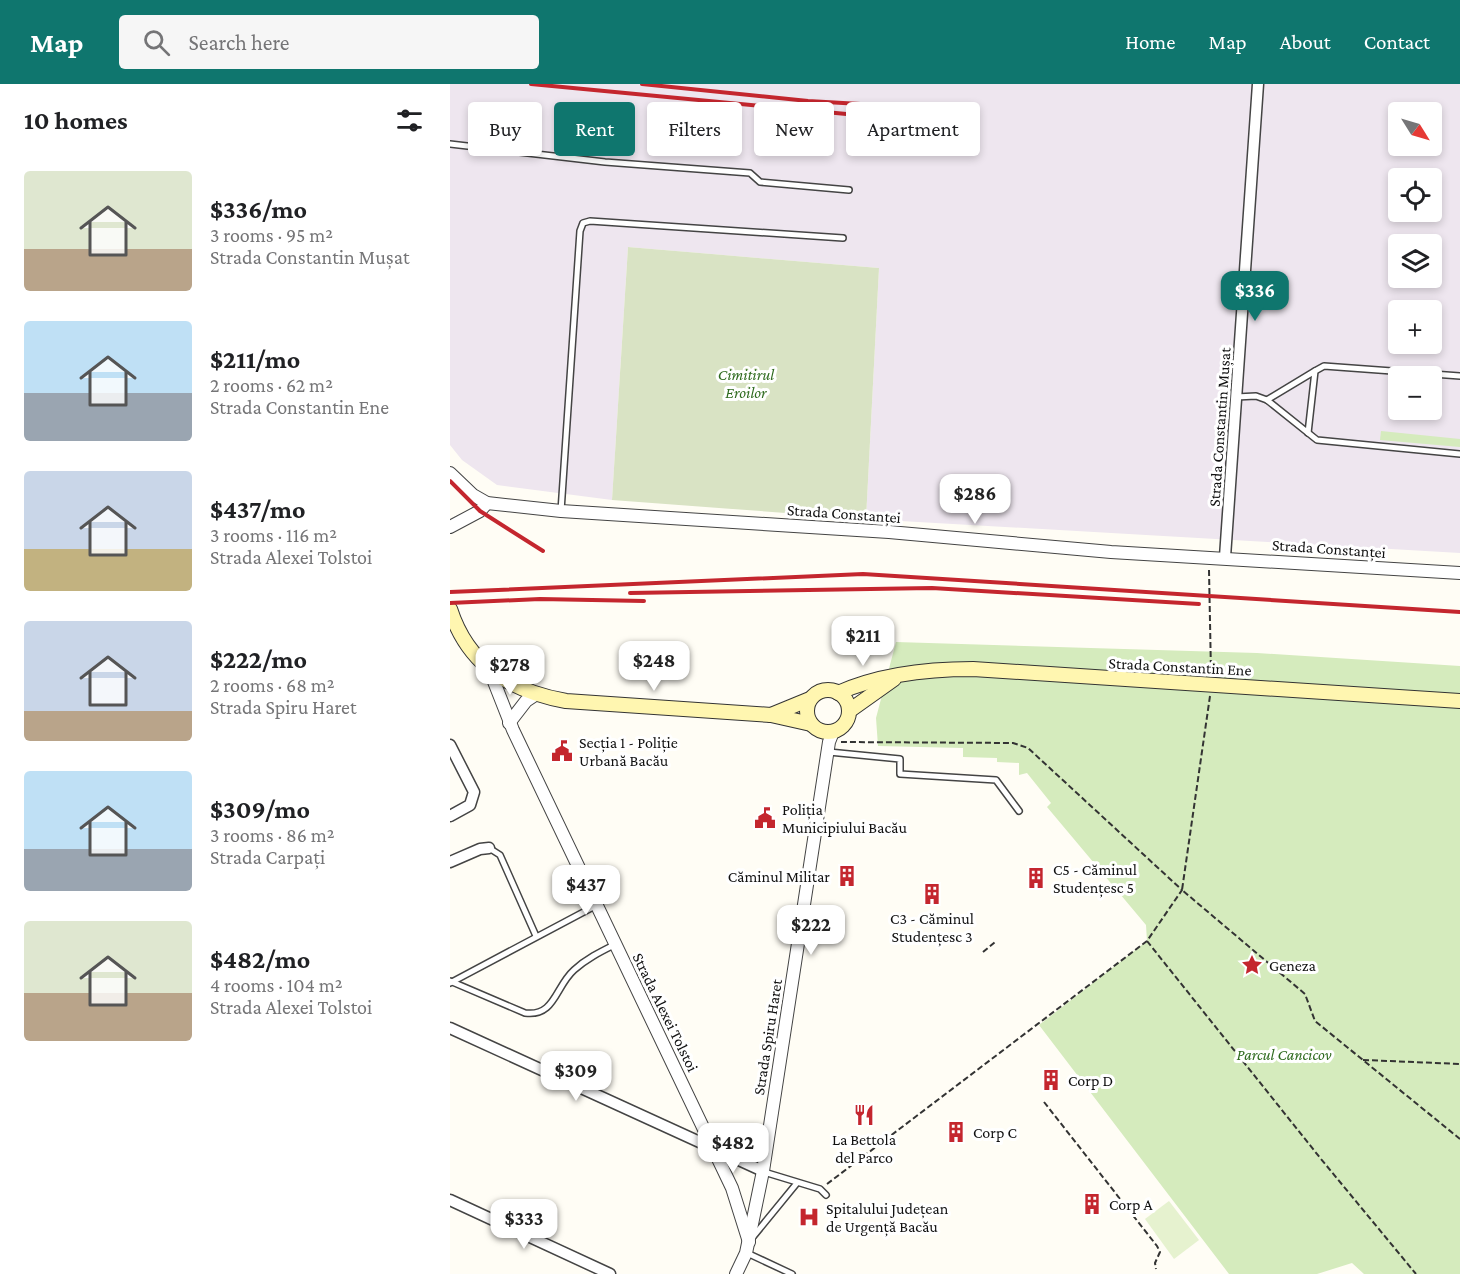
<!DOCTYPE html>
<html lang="en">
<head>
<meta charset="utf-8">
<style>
	:root { --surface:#fff; --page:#f6f6f6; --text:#202124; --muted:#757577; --accent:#0f766e }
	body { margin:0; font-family:"Crimson Pro",serif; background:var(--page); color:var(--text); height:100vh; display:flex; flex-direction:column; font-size:22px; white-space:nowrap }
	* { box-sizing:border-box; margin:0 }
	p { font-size:20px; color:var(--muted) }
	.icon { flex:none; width:33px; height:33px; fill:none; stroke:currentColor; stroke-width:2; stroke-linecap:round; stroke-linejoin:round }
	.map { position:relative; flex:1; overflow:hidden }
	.sheet { display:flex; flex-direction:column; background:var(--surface); width:450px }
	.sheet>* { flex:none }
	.hud { position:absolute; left:18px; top:18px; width:570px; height:54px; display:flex; gap:12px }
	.needle { width:39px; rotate:127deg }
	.controls { position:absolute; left:938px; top:18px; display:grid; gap:12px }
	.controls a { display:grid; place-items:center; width:54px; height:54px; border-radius:6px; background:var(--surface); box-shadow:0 3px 9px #0003; font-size:30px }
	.price { position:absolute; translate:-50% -51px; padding:0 14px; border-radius:12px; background:#fff; color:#222; font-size:20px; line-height:39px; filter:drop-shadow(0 2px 3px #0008) }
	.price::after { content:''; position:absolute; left:50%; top:36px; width:18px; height:14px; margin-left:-9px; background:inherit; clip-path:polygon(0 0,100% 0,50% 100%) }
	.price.current { background:var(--accent); color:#fff }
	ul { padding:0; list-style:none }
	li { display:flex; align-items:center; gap:18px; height:150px; padding:0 24px }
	li span { display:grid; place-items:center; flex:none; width:168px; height:120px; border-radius:6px; color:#555 }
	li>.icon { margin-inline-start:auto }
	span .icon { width:72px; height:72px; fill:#fffc; stroke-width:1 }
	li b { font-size:26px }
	h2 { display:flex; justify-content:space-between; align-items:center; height:72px; padding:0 24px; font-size:26px }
	.chip { padding:0 21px; border-radius:6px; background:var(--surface); box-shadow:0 3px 9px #0003; font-size:21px; line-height:54px }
	.chip.current { background:var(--accent); color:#fff }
	header { display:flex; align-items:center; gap:36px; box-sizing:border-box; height:84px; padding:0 30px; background:var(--accent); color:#fff }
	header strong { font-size:28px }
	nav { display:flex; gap:33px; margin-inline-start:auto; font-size:21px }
	.search { width:420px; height:54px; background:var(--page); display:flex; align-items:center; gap:15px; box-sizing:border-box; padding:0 21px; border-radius:6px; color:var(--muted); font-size:22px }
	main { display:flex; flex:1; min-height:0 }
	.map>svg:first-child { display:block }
</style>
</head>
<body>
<header>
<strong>Map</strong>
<div class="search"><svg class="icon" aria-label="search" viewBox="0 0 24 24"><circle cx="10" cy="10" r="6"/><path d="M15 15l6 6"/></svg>Search here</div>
<nav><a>Home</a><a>Map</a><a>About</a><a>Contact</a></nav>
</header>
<main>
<section class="sheet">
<h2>10 homes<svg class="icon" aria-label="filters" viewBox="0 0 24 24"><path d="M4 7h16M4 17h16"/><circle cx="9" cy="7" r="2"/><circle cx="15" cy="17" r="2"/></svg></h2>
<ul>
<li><span style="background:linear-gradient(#dfe7d0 65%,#b9a48a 0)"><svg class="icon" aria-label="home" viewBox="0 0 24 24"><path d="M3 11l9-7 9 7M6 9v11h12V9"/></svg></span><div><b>$336/mo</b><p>3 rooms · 95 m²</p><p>Strada Constantin Mușat</p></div></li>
<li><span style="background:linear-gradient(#bfe0f5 60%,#9aa5b1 0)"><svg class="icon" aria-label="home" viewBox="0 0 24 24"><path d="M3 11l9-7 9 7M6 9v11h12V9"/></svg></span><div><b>$211/mo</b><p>2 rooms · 62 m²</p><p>Strada Constantin Ene</p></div></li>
<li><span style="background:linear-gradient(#c9d6e8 65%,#c2b280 0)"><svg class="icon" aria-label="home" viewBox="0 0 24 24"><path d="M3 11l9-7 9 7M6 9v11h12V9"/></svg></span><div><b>$437/mo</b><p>3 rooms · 116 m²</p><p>Strada Alexei Tolstoi</p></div></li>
<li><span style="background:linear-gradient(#c9d6e8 75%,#b9a48a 0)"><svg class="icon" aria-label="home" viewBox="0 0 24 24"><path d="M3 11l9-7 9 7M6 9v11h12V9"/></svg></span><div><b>$222/mo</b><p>2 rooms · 68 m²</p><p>Strada Spiru Haret</p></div></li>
<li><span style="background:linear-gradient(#bfe0f5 65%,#9aa5b1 0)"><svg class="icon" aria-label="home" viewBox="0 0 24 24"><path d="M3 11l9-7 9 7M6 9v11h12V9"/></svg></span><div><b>$309/mo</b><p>3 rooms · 86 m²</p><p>Strada Carpați</p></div></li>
<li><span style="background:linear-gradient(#dfe7d0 60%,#b9a48a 0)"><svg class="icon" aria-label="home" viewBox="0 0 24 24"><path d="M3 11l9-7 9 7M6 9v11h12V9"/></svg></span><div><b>$482/mo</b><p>4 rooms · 104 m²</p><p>Strada Alexei Tolstoi</p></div></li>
</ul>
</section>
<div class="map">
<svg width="1010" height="1190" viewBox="0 0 1010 1190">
	<rect width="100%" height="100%" fill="#fffdf5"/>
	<path fill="#eee6ef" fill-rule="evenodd" d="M0 0H1010V469L416 435 429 184 178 163 162 416 47 401 12 376 0 361ZM948 28H981V62H948ZM948 94H981V128H948ZM948 160H981V194H948ZM948 226H981V260H948ZM948 292H981V326H948Z"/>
	<g fill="#d5ebbd">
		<polygon points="931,347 1010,355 1010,363 930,356"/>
		<polygon points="446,558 807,569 1010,582 1010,1190 914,1190 902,1179 867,1190 779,1190 589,941 697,857 696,841 597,723 601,719 577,689 569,691 569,679 547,678 547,674 513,673 513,664 428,662 426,634"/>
	</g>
	<polygon fill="#d9e3c4" points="178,163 429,184 416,435 162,416"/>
	<polygon fill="#e6f2cf" points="719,1117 749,1156 724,1175 695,1135"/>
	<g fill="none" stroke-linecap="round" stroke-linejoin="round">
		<defs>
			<g id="service">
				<polyline points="0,60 155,78 300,89 310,98 399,106"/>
				<polyline points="786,313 806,312 817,316 867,356 1010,370"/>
				<polyline points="817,316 865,287"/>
				<polyline points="858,349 865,287 874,282 1010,292"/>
				<polyline points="111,427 130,147 133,139 140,137 393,154"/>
				<polyline points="379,668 450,675 450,690 546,696 569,727"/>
				<polyline points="39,764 50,771 86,852"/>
				<path d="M0 897 75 929C105 933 105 903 124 886 136 875 150 868 164 861"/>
				<polyline points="0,899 145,822"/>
				<polyline points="314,1088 370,1105 376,1111"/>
				<polyline points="302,1154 347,1099"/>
				<polyline points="297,1169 342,1190"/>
			</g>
			<g id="minor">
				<polyline points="775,473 808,0"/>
				<polyline points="0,661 24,708 20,721 0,732"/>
				<polyline points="0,778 30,765 39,764"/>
				<polyline points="0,944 313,1087"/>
				<polyline points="0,1116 160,1190"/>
			</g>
			<g id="tertiary">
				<polyline points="0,389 23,411 37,419 111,427 439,448 661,468 1010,489"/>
				<polyline points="0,443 30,427 37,419"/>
				<polyline points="39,585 63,646 282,1104 299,1158"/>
				<polyline points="59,639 76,617 85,611"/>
				<polyline points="286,1190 296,1169 313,1087 379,658 383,648"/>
			</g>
			<g id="secondary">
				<path d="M0 525C18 581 60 607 116 617L321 631 361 640"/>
				<circle cx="378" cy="627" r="21"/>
				<path d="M388 609C430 590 478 585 523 585L1010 617"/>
				<polyline points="399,627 444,595"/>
				<polyline points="321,631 360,615"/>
			</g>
		</defs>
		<use href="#service" stroke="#444" stroke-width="8"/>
		<use href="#minor" stroke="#444" stroke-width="13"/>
		<use href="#tertiary" stroke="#444" stroke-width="14"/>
		<use href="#secondary" stroke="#333" stroke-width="16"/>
		<g stroke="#333" stroke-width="2" stroke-dasharray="6 3" stroke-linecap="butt">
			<polyline points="759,486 761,589"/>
			<polyline points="760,612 732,806 855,910 865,937 1010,1055"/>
			<polyline points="697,857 871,1075 966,1190"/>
			<polyline points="533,868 545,858"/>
			<polyline points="913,976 1010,980"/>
			<polyline points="594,1018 707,1162 710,1168 705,1179 706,1185"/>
			<polyline points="377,1100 697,857 732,806 578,664 563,659 391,658"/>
		</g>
		<use href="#service" stroke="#fff" stroke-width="5"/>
		<use href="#minor" stroke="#fff" stroke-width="10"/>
		<use href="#tertiary" stroke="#fff" stroke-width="12"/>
		<use href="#secondary" stroke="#fff6b0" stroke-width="14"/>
		<g stroke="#c4262e" stroke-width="4">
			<polyline points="81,0 428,33"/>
			<polyline points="192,0 358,17 428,21"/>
			<polyline points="0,397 30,427 93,467"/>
			<polyline points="0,508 413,490 1010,528"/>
			<polyline points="180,509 482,504 749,520"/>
			<polyline points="0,519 90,515 194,517"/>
		</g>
	</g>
	<defs>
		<symbol id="civic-bare" viewBox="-9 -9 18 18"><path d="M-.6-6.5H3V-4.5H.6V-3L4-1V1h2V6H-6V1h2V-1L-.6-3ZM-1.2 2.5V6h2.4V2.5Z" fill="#c4262e" stroke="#fff" stroke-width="2.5" paint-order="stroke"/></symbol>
		<symbol id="building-bare" viewBox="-9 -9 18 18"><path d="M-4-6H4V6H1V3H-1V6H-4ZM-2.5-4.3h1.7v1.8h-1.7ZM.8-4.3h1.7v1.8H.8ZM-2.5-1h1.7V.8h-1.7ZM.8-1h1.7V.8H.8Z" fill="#c4262e" stroke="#fff" stroke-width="2.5" paint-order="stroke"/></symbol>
		<symbol id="sight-bare" viewBox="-9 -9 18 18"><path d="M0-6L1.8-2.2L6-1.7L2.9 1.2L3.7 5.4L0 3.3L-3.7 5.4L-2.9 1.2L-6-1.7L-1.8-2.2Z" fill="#c4262e" stroke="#fff" stroke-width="2.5" paint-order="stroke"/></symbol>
		<symbol id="restaurant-bare" viewBox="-9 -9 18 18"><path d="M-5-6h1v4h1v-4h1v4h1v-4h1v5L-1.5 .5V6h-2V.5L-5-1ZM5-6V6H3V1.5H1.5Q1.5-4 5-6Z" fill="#c4262e" stroke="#fff" stroke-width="2.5" paint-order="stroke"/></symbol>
		<symbol id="hospital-bare" viewBox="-9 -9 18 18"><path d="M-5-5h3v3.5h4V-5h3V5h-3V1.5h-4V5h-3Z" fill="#c4262e" stroke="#fff" stroke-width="2.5" paint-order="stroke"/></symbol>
	</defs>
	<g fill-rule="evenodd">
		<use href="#civic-bare" x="97" y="652" width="30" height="30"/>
		<use href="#civic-bare" x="300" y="719" width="30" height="30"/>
		<use href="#building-bare" x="382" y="777" width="30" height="30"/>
		<use href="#building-bare" x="571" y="779" width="30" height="30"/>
		<use href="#building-bare" x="467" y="795" width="30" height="30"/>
		<use href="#sight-bare" x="787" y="866" width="30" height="30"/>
		<use href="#building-bare" x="586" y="981" width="30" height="30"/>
		<use href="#restaurant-bare" x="399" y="1016" width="30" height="30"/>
		<use href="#building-bare" x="491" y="1033" width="30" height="30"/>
		<use href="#building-bare" x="627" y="1105" width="30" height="30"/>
		<use href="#hospital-bare" x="344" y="1118" width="30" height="30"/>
	</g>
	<g text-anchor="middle" stroke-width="6" stroke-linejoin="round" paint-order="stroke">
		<g font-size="16" font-style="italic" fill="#2f6b1f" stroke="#fff">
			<text x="296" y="296">Cimitirul<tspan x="296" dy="18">Eroilor</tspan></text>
			<text x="834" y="976">Parcul Cancicov</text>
		</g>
		<g font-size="16" fill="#111" stroke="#fff">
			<text transform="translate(769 343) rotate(-86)" y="6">Strada Constantin Mușat</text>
			<text transform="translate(394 429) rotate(4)" y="6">Strada Constanței</text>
			<text transform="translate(879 464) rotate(4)" y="6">Strada Constanței</text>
			<text transform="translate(730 582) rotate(3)" y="6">Strada Constantin Ene</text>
			<text transform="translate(216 928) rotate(64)" y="6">Strada Alexei Tolstoi</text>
			<text transform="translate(317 953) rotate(-81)" y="6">Strada Spiru Haret</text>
		</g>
		<g font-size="16" fill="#111" stroke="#fff" text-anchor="start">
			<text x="129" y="664">Secția 1 - Poliție<tspan x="129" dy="18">Urbană Bacău</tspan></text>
			<text x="332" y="731">Poliția<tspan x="332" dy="18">Municipiului Bacău</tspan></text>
			<text x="603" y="791">C5 - Căminul<tspan x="603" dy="18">Studențesc 5</tspan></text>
			<text x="380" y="798" text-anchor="end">Căminul Militar</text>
			<text x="482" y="840" text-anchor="middle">C3 - Căminul<tspan x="482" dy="18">Studențesc 3</tspan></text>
			<text x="819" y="887">Geneza</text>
			<text x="618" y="1002">Corp D</text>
			<text x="523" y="1054">Corp C</text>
			<text x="414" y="1061" text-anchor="middle">La Bettola<tspan x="414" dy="18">del Parco</tspan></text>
			<text x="659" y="1126">Corp A</text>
			<text x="376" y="1130">Spitalului Județean<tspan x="376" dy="18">de Urgență Bacău</tspan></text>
		</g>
	</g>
</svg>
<div class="controls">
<a><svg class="needle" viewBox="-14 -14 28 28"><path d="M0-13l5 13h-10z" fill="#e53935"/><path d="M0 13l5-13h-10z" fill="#757577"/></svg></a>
<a><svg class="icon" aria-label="locate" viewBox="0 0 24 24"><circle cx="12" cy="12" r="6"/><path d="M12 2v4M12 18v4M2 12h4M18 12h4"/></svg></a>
<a><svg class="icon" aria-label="layers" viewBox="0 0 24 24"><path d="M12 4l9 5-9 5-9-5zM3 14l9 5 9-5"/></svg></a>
<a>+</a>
<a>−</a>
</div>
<b class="price current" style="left:805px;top:238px">$336</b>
<b class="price" style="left:525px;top:441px">$286</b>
<b class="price" style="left:413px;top:583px">$211</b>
<b class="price" style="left:204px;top:608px">$248</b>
<b class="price" style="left:60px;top:612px">$278</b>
<b class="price" style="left:136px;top:832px">$437</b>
<b class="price" style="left:361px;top:872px">$222</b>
<b class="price" style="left:126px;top:1018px">$309</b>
<b class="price" style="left:283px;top:1090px">$482</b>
<b class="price" style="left:74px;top:1166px">$333</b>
<div class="hud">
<a class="chip">Buy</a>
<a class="chip current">Rent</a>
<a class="chip">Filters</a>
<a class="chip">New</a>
<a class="chip">Apartment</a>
</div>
</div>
</main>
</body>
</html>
